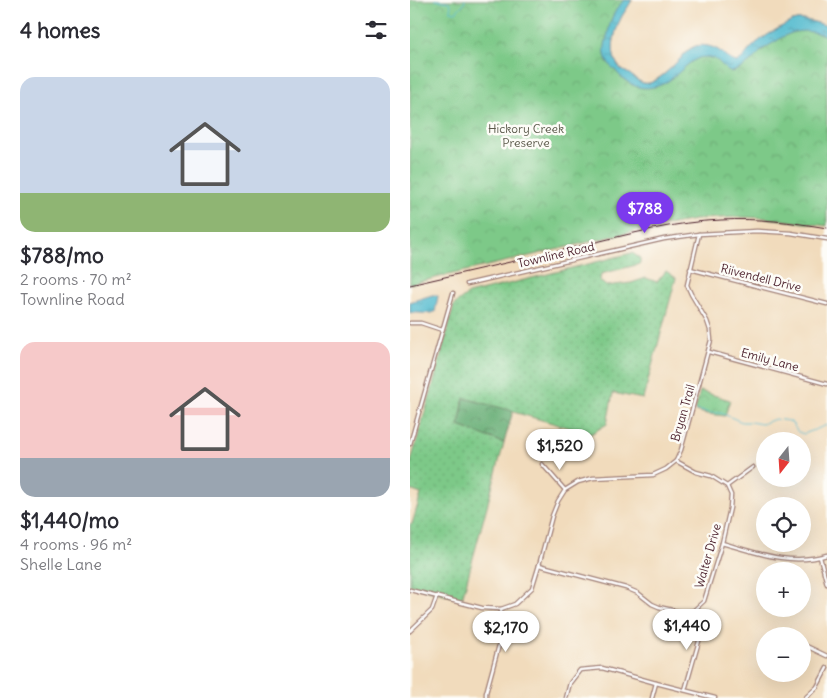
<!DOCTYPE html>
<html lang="en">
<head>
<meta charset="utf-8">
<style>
	:root { --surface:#fff; --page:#f2f2f3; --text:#2b2b33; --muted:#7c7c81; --accent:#7c3aed }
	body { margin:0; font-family:Delius,sans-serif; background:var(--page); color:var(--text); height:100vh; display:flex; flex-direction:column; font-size:19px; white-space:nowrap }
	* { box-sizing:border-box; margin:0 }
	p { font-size:16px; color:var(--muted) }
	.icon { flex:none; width:28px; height:28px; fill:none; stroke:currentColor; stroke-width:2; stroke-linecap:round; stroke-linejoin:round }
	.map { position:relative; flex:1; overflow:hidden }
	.side { display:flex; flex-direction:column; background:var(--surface); width:410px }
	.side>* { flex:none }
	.needle { width:32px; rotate:197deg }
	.buttons { position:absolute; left:346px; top:432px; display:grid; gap:10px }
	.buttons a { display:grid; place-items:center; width:55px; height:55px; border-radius:50%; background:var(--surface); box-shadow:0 5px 20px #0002; font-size:25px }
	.price { position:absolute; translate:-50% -42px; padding:0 11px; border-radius:18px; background:#fff; color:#222; font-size:16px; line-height:32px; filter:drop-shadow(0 1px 2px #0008) }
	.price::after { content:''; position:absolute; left:50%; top:30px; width:15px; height:11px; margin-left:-8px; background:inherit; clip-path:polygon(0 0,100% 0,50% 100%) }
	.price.selected { background:var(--accent); color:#fff }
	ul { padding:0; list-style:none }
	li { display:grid; align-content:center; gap:10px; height:265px; padding:0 20px }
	li span { display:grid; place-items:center; height:155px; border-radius:15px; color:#555 }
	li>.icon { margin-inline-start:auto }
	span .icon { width:90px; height:90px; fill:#fffc; stroke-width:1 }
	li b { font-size:21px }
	h2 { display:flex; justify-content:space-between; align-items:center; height:60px; padding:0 20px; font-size:21px }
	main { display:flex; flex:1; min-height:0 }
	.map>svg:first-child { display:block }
</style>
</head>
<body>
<main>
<section class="side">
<h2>4 homes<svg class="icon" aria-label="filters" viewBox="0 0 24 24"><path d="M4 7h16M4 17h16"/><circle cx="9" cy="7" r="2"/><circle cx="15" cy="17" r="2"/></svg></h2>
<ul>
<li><span style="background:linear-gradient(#c9d6e8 75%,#8fb573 0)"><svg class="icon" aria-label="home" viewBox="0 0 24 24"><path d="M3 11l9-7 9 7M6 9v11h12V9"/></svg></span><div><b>$788/mo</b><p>2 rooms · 70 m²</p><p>Townline Road</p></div></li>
<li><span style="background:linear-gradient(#f6c9c9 75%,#9aa5b1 0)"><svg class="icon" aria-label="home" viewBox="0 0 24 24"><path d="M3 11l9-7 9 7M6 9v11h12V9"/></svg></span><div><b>$1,440/mo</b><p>4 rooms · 96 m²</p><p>Shelle Lane</p></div></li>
</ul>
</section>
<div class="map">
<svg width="417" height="698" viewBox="0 0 417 698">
	<defs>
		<pattern id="grass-dots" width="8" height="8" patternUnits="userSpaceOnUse" patternTransform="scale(1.25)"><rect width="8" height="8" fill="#7dc988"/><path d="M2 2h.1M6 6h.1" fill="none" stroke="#6eac76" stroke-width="1.8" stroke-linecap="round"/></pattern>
		<pattern id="forest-crowns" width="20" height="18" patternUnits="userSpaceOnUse" patternTransform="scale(1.25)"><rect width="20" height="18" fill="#66ad74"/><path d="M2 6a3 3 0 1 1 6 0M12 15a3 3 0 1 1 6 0" fill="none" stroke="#568c5f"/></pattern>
		<pattern id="park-crowns" width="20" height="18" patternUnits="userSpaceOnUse" patternTransform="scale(1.25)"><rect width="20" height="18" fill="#7dc988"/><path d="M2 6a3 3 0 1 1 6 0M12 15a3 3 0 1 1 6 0" fill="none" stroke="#6eac76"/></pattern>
		<pattern id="water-ripples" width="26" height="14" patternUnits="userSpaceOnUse" patternTransform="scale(1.25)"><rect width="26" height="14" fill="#50b9ce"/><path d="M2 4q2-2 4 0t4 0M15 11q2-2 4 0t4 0" fill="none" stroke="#4496a7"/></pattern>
	</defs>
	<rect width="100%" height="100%" fill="#fdfcf7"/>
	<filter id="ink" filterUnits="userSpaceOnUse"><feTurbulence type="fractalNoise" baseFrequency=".02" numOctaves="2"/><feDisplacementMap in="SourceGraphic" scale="10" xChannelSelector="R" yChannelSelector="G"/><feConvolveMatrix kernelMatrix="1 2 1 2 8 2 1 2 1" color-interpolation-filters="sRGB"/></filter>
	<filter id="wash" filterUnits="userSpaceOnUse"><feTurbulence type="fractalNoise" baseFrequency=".0096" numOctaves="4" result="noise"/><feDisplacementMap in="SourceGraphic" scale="20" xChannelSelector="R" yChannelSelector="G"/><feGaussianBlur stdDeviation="1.12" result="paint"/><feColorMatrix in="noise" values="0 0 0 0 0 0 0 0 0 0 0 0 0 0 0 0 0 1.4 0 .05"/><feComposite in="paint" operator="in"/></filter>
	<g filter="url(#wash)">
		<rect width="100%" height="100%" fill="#f1dbbc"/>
		<polygon fill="url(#grass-dots)" stroke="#64745a" points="222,253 230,258 230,264 191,274 190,281 196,286 221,283 236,278 247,282 256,271 266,278 233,399 203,393 197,424 181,434 54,398 49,426 94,443 52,599 0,585 0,524 2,524 11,494 0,490 0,465 14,415 22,389 44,305 58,294"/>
		<polygon fill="url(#forest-crowns)" stroke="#586650" points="54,398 103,411 94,443 49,426"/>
		<g fill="url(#park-crowns)" stroke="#64745a">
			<path d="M0 0H222C219 6 215 11 212 16 204 32 197 56 212 70 215 72 219 73 222 76 228 80 234 86 242 82 253 76 263 67 271 58 275 53 279 48 286 46 294 44 305 47 311 52 317 56 319 61 327 62 334 58 337 52 343 46 350 39 377 22 386 20 396 19 408 23 417 26V226L356 218 329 217 290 219 234 229 0 284Z"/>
			<polygon points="290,391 320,400 315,416 297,414 285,411"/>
		</g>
		<g fill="url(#water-ripples)" stroke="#4d6c7c">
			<path d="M214 0H222C219 6 215 11 212 16 204 32 197 56 212 70 215 72 219 73 222 76 228 81 234 86 242 82 254 77 262 66 271 58 275 53 280 48 286 46 294 44 305 47 311 52 317 56 319 61 327 62 334 58 337 52 343 46 350 39 377 22 386 20 396 19 408 23 417 26V41L414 35 411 34C392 29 382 30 365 42 361 44 356 47 352 50 344 58 337 67 325 71 317 74 315 68 310 63 306 58 295 56 289 58 273 64 265 81 248 86 235 90 224 88 214 79 211 77 208 74 206 71 192 59 193 50 198 33 199 26 201 18 205 12 207 7 211 4 214 0Z"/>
			<path d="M22 295H26L28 296 25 312C17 315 8 312 0 313V302Z"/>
		</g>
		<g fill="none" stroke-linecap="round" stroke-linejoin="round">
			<g stroke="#50b9ce" stroke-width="1">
				<polyline points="25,0 39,2 41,4 40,11 46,12 54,3 55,0"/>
				<polyline points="269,409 274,408 280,409"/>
				<polyline points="285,410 301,413 311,413 332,422 340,422 352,424 365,419 379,421 381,422 388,432 394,434 417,425"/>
			</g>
		</g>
	</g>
	<g filter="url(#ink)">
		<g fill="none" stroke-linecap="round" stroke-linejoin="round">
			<defs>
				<g id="minor">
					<polyline points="280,269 417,304"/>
					<polyline points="57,284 254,239 289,234 347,231 381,233 417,239"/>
					<polyline points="0,323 11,323 32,330"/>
					<polyline points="299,352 417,384"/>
					<polyline points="0,444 43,293"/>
					<polyline points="132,464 155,490"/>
					<polyline points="317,486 343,467"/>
					<path d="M312 543C347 553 381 566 417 555"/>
					<polyline points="410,557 417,584"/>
					<polyline points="129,565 216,588 228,593 242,604 249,607 271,612 283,611 294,601 312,543 320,508 321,495 317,486 301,476 286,472 266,461"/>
					<polyline points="0,590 72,608 91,609 105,604 122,588 129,565 142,516 148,501 155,490 168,482 183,478 243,475 256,469 266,461 271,450 301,340 300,330 297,321 281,294 277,285 289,234"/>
					<polyline points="0,631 22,610 27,596"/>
					<polyline points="392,644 417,656"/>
					<polyline points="275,690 289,641 290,625 283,611"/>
					<polyline points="76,698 76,693 89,645 92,628 91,609"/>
					<polyline points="156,698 160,683 170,670 192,668 246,683 305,698"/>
					<polyline points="242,698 246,683"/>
					<polyline points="395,698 407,687 417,668"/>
				</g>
			</defs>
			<use href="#minor" stroke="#9e7d74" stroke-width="5"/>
			<use href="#minor" stroke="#fff" stroke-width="2.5"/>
			<path stroke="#4a1f2b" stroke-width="1" d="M0 285C58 272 116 258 174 245 219 234 265 222 311 220 347 218 382 222 417 228"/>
		</g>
	</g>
	<g text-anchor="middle" stroke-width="5" stroke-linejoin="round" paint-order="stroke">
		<g font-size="12" fill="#5c5a4c" stroke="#fdfcf7">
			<text x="116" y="133">Hickory Creek<tspan x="116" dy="14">Preserve</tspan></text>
		</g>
		<g font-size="12" fill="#4a1f2b" stroke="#fdfcf7">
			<text transform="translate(146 255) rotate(-13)" y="4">Townline Road</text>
			<text transform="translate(351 278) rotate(14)" y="4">Riivendell Drive</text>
			<text transform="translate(360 360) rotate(15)" y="4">Emily Lane</text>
			<text transform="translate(273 413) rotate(-74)" y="4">Bryan Trail</text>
			<text transform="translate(298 556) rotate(-74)" y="4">Walter Drive</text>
		</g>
	</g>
</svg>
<div class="buttons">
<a><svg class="needle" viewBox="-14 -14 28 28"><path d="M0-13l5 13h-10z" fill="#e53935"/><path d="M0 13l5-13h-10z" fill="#7c7c81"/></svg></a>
<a><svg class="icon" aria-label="locate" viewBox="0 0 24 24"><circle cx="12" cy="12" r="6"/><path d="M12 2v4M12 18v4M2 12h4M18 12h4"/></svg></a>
<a>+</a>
<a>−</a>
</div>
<b class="price selected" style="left:235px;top:234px">$788</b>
<b class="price" style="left:150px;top:471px">$1,520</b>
<b class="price" style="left:277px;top:651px">$1,440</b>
<b class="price" style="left:96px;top:653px">$2,170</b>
</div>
</main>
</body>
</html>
